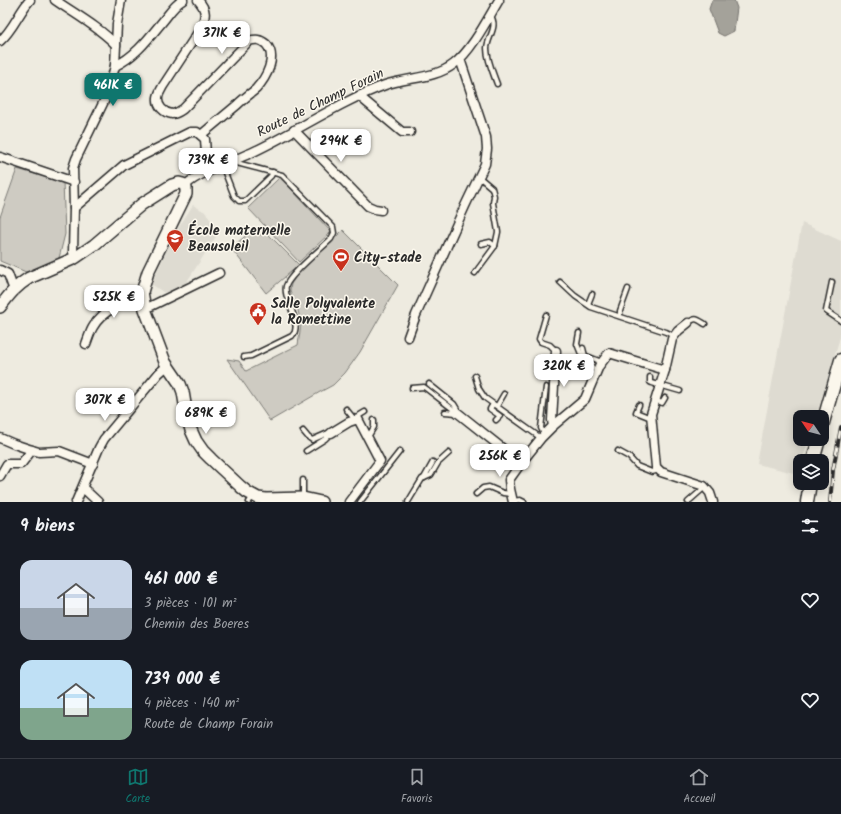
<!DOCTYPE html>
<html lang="fr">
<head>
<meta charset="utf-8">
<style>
	:root { --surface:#171b24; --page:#20242c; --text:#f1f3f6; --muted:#9ea1a6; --line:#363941; --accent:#0f766e }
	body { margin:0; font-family:Kalam,sans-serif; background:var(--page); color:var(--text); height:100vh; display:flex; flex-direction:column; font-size:15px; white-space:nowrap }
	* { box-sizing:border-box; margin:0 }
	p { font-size:13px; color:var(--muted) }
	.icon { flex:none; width:22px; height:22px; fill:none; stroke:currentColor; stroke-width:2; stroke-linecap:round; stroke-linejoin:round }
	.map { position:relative; height:502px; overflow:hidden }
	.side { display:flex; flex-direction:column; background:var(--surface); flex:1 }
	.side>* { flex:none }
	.needle { width:26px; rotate:305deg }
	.buttons { position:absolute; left:793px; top:410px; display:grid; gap:8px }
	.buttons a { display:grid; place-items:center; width:36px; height:36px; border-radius:8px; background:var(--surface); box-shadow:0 2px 10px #0003; font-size:20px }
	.price { position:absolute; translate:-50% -34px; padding:0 9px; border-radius:8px; background:#fff; color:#222; font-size:13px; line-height:26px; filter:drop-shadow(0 1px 2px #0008) }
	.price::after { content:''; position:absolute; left:50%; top:24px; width:12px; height:9px; margin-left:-6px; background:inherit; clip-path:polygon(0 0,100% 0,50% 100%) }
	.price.active { background:var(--accent); color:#fff }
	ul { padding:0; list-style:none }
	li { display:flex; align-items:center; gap:12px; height:100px; padding:0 20px }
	li span { display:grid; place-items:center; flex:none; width:112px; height:80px; border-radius:12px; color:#555 }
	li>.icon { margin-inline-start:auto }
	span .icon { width:48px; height:48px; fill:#fffc; stroke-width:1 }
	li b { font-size:17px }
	h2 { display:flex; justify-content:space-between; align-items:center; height:48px; padding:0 20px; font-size:17px }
	.dock { display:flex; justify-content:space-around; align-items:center; height:56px; border-top:1px solid var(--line); background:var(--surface); font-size:11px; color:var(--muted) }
	.dock a { display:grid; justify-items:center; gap:2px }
	.dock .active { color:var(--accent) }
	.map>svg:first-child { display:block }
</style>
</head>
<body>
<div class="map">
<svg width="841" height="502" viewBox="0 0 841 502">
	<rect width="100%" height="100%" fill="#eeebe0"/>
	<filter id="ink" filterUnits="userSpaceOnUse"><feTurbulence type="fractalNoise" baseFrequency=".025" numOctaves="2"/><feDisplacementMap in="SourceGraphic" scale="8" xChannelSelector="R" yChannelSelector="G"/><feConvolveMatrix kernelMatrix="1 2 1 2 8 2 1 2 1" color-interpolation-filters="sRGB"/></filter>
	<g filter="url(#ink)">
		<g fill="#dedbd1">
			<polygon points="193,205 205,212 219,232 184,286 174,292 163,292 151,284 174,235"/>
			<polygon points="802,223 841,241 841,334 816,417 800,417 800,439 809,439 802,461 800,461 800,468 798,474 757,464"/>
		</g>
		<g fill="#cecbc2" stroke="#7c7b76">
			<polygon points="17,169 63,182 65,234 58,262 26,272 0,261 0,217"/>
			<polygon points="280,177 331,232 299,262 248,208"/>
			<polygon points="254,229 261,235 266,232 299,265 266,293 231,248"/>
			<polygon points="343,230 398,285 360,352 345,373 333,385 320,392 270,421 227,359 239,361 246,371 298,345 301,324 297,306 292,298 290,290 291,284 297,275"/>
		</g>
		<polygon fill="#a4a29a" stroke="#74726e" points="712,0 734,0 737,8 734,31 724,36 718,33 709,9"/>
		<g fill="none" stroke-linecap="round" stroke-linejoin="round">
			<defs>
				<g id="lane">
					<path d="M490 15C499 26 488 36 487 48 487 60 493 73 497 84"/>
					<path d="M233 162 282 175 333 227 334 233 331 239C321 249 290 274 286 286 283 298 299 317 295 331 295 333 293 334 292 336L251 356 244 357"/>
					<polyline points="222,165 234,196 239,201 245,201 271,176 273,172"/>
					<polyline points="479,177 492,188 494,196 493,203 498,232 495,246"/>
					<polyline points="475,273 495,246 490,242 481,244"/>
					<polyline points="560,282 575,296 591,307 666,332 670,334 672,339"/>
					<polyline points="832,282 826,311 841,321"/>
					<polyline points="588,304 592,294"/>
					<polyline points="546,315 539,339 541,342 550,345 556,351"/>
					<polyline points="620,316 620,311 628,289"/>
					<path d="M688 323C696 317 697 319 705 324"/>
					<polyline points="579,333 577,344 581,354 602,362"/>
					<polyline points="583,348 585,356"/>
					<polyline points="590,367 597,370"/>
					<polyline points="475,376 479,389 485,398 541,438"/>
					<polyline points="650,377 650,382 652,383 680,391"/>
					<polyline points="429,384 454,404 457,409 458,412"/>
					<polyline points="412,388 424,387 458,413"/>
					<polyline points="655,400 662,403 665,398"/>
					<polyline points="493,404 490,409 500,416 496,420"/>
					<polyline points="639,405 636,412 651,418"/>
					<polyline points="497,406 504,394"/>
					<polyline points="346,409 355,420"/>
					<polyline points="445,412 457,413"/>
					<polyline points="358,419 360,415 365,412"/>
					<polyline points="303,431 308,437 312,440 328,433 331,433"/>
					<polyline points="544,434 541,428 546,387"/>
					<polyline points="368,437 374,427 374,420"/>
					<polyline points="306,451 325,439 331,433"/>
					<polyline points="618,451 629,457 637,466 652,472 659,470"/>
					<polyline points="424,478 433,462"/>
					<polyline points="476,494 483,488 489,487 503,493 511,494"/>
					<polyline points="303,498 303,480"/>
					<polyline points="513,501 520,500 524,502"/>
					<polyline points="249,502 253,496"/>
					<polyline points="360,502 400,451"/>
					<polyline points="408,502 422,479 431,475 438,463 449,453"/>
					<polyline points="688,502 705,487"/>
				</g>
				<g id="street">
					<path d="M55 0C75 14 99 27 116 45"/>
					<path d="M198 0C207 10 206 16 201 28L163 86C161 90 158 94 158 98 157 106 164 113 172 114 176 114 180 111 183 109L249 41C256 39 260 39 266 44 278 57 266 78 256 89 250 94 243 99 237 105 225 115 213 125 201 135"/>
					<path d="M0 41C13 30 19 12 30 0"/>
					<path d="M115 66C135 57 149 38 163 21 169 14 174 5 183 0"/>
					<polyline points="359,96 402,132 410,132"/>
					<polyline points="294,130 368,206 375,209 381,210"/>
					<polyline points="0,157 74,182"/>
					<path d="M185 186C193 177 205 173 216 168 229 162 242 157 255 151 299 130 339 102 385 85 407 77 435 79 454 64 472 50 487 20 499 0"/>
					<polyline points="74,208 73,168 76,159 108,93 115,66 117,24 121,0"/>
					<polyline points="75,258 73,252 74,208 124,165 190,132 197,132 205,139 206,154 206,172"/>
					<polyline points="0,270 8,274 12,285 15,288"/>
					<polyline points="145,309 219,273"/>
					<polyline points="688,323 678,331 672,339 665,370 651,414 656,467 661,472 704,486 710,493 713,502"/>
					<polyline points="408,337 416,315 465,206 485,164 487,149 486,137 460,59"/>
					<path d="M86 344C88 339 90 332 93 327 104 308 124 303 143 297"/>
					<polyline points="458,413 521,463"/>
					<polyline points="553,426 552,420 556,351"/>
					<polyline points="331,433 349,422 358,419 380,461 349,502"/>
					<polyline points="0,438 14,444 32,450 39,452 59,451 93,464"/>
					<polyline points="0,476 7,464 21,464 32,450"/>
					<polyline points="83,488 98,502"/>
					<polyline points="76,502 99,448 104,439 159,373 167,366"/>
					<polyline points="513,502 510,489 509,480 521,463 541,438 553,426 585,399 599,366 609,353 665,370"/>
				</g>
				<path id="secondary" d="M0 307C9 295 16 286 29 278L75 258 94 245 142 204 172 185 179 183 183 184 186 188V194L148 272 142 292 145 309 165 362 180 384 183 392 187 416 191 430 196 441 203 451 211 459 241 487 247 492 258 498 266 499 303 498 321 502"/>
				<g id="primary">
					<polyline points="822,426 841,360"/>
					<polyline points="813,461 819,439"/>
					<polyline points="807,502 810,483"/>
				</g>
			</defs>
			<use href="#lane" stroke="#2b2b2b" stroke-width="7"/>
			<use href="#street" stroke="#2b2b2b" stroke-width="11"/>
			<use href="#secondary" stroke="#2b2b2b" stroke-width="14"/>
			<use href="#primary" stroke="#2b2b2b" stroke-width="15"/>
			<use href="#lane" stroke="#fbf7ec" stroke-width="4"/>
			<use href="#street" stroke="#fbf7ec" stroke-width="8"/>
			<use href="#secondary" stroke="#fbf7ec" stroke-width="11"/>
			<use href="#primary" stroke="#fbf7ec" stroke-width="12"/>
			<defs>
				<polyline id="rail" points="830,502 833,470 841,427"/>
			</defs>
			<use href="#rail" stroke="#2b2b2b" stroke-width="4"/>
			<use href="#rail" stroke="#fbf7ec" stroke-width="2.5" stroke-dasharray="8" stroke-linecap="butt"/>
		</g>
	</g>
	<defs>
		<symbol id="school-pin" viewBox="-11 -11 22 30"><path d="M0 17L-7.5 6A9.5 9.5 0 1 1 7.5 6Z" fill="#c8321e" stroke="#fbf7ec"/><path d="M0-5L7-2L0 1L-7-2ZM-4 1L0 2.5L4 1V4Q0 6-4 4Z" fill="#fff"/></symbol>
		<symbol id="stadium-pin" viewBox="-11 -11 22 30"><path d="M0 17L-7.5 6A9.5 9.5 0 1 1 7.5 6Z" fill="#c8321e" stroke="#fbf7ec"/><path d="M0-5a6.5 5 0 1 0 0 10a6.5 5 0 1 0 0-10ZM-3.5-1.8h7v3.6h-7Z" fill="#fff"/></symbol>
		<symbol id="civic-pin" viewBox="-11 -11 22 30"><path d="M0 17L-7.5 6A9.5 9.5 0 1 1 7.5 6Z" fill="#c8321e" stroke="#fbf7ec"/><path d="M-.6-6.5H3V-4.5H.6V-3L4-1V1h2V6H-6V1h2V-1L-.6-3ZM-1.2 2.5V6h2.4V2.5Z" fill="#fff"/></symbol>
	</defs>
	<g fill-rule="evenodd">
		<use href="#school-pin" x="165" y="228" width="20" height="27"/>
		<use href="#stadium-pin" x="331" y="247" width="20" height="27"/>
		<use href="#civic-pin" x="248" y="301" width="20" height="27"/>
	</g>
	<g text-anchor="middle" stroke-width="3" stroke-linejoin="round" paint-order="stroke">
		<g font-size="14" fill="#2b2b2b" stroke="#fbf7ec">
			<text transform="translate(320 102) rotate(-26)" y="5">Route de Champ Forain</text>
		</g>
		<g font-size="14" font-weight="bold" fill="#2b2b2b" stroke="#fbf7ec" text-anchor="start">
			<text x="188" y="235">École maternelle<tspan x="188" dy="16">Beausoleil</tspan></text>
			<text x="354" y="262">City-stade</text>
			<text x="271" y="308">Salle Polyvalente<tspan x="271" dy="16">la Romettine</tspan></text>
		</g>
	</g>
</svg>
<div class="buttons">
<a><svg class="needle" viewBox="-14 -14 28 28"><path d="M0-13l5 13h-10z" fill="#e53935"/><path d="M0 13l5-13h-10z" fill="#9ea1a6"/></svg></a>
<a><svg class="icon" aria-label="layers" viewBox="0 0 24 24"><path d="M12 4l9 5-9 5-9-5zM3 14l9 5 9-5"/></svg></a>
</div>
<b class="price" style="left:222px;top:55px">371K €</b>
<b class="price active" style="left:113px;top:107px">461K €</b>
<b class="price" style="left:341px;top:163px">294K €</b>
<b class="price" style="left:208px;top:182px">739K €</b>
<b class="price" style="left:114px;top:319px">525K €</b>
<b class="price" style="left:564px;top:388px">320K €</b>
<b class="price" style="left:105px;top:422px">307K €</b>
<b class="price" style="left:206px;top:435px">689K €</b>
<b class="price" style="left:500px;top:478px">256K €</b>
</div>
<section class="side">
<h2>9 biens<svg class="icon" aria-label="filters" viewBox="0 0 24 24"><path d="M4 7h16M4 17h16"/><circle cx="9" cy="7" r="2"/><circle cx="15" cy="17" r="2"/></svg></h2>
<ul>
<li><span style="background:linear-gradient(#c9d6e8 60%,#9aa5b1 0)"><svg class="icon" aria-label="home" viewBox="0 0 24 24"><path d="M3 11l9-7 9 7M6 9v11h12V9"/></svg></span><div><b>461 000 €</b><p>3 pièces · 101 m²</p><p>Chemin des Boeres</p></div><svg class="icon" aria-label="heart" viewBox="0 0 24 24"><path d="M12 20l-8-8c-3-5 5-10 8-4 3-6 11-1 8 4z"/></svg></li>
<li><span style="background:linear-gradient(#bfe0f5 60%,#7fa58c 0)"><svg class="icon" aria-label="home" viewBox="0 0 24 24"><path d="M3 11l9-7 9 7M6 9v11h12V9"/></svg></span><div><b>739 000 €</b><p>4 pièces · 140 m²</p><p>Route de Champ Forain</p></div><svg class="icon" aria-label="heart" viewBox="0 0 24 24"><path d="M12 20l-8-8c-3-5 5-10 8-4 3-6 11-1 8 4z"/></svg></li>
</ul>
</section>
<nav class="dock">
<a class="active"><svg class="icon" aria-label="map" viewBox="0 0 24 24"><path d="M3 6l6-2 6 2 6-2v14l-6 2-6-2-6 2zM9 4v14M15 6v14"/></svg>Carte</a>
<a><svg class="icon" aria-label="saved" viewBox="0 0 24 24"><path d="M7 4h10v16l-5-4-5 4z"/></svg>Favoris</a>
<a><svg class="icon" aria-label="home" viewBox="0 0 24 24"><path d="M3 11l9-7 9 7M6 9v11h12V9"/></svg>Accueil</a>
</nav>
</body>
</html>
